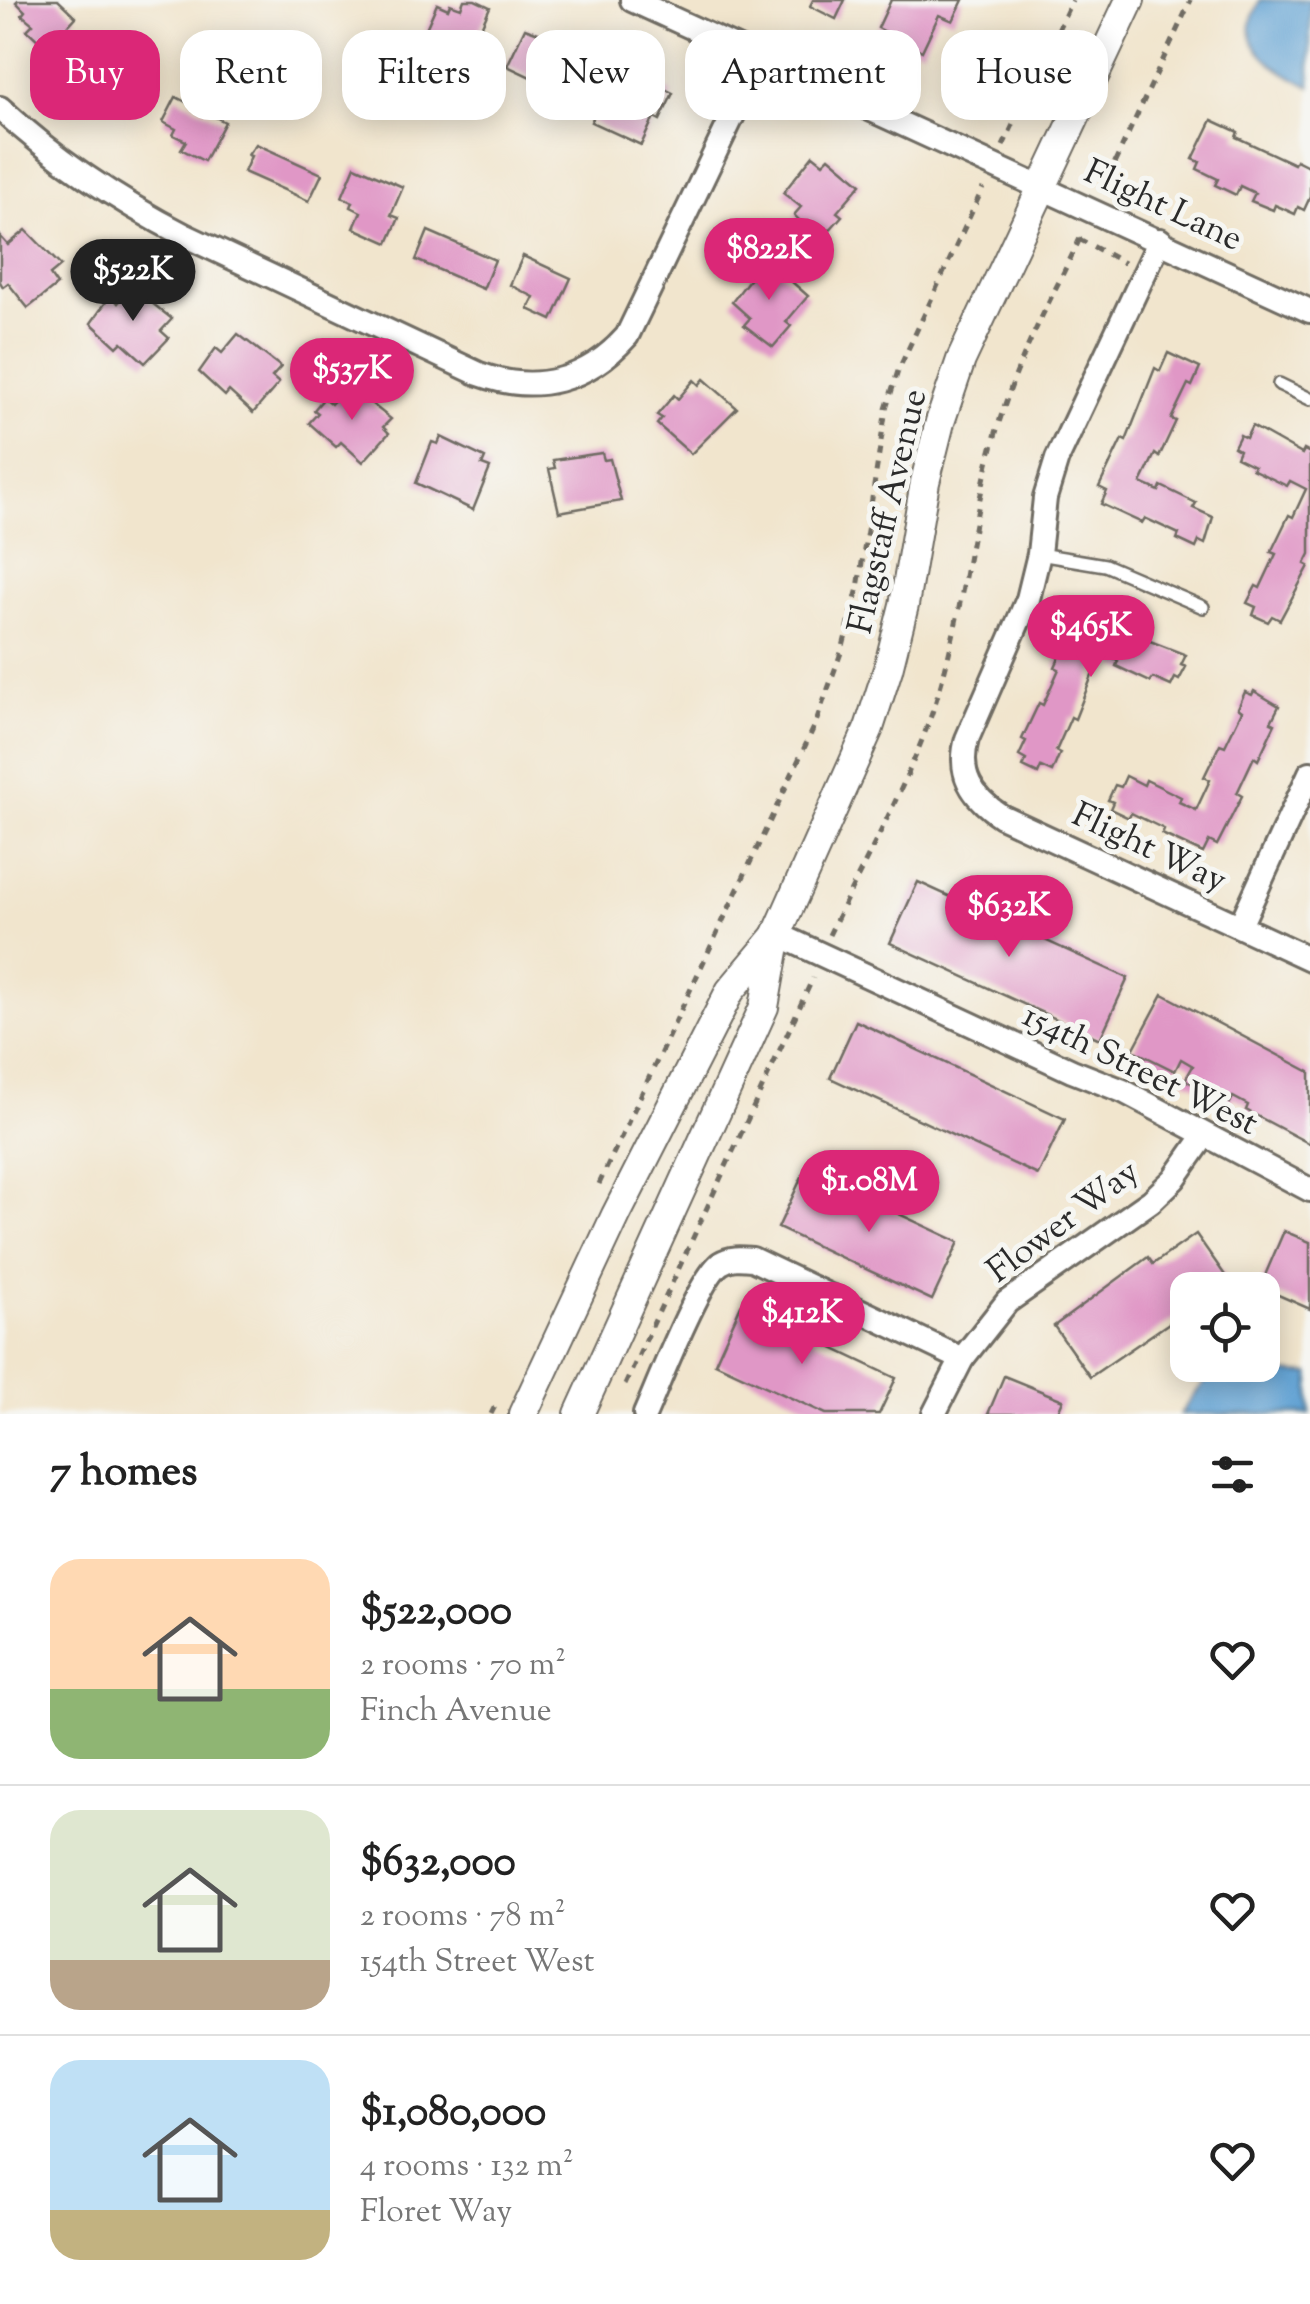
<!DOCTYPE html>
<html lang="en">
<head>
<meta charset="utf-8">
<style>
	:root { --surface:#fff; --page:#f6f6f6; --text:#222; --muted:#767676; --line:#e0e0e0; --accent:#db2777 }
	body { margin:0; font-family:"Sorts Mill Goudy",serif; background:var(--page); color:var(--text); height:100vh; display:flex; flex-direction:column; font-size:38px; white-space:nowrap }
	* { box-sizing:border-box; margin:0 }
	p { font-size:32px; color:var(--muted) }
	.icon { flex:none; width:55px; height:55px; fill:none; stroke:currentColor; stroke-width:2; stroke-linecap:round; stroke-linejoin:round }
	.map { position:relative; height:1414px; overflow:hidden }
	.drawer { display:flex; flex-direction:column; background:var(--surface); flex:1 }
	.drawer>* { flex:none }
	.top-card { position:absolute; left:30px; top:30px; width:1250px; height:90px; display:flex; gap:20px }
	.fabs { position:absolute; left:1170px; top:1272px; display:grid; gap:20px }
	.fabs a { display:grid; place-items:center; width:110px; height:110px; border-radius:20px; background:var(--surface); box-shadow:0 5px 25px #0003; font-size:50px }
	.price { position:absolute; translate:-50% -85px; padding:0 22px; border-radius:35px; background:var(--accent); color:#fff; font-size:32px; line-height:65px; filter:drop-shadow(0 2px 5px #0008) }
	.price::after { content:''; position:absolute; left:50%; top:60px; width:30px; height:22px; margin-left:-15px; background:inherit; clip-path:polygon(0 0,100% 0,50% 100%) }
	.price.active { background:#222; color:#fff }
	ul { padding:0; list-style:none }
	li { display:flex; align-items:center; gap:30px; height:250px; padding:0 50px }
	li+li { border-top:2px solid var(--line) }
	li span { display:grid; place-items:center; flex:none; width:280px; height:200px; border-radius:30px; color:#555 }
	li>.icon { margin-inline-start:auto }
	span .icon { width:120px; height:120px; fill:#fffc; stroke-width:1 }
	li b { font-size:42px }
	h2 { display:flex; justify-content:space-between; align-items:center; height:120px; padding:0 50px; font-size:42px }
	.pill { padding:0 35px; border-radius:30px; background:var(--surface); box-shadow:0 5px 25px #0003; font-size:35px; line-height:90px }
	.pill.active { background:var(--accent); color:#fff }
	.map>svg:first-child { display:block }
</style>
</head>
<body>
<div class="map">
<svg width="1310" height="1414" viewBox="0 0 1310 1414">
	<rect width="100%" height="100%" fill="#f6f6f2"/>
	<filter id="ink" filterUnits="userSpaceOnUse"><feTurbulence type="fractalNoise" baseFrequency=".01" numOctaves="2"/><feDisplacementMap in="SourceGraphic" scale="20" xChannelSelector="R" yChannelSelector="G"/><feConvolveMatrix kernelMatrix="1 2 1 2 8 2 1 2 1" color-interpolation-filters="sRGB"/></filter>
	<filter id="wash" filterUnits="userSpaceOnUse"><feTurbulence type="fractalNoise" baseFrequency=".0048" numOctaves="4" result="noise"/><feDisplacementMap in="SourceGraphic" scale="40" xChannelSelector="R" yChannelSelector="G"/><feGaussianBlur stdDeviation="2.25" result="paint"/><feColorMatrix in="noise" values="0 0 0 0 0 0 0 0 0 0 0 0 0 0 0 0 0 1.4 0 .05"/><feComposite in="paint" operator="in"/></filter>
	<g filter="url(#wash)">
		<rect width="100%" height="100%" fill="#f1e5cd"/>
		<g fill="#61a1d3" stroke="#46667f" stroke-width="2.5">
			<path d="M1260 0H1310V87C1287 74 1246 55 1251 24 1252 16 1257 7 1260 0Z"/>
			<polygon points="1215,1368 1310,1374 1310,1414 1180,1414"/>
		</g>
		<g id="blocks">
			<g fill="#e097c6">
				<polygon points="18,0 58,0 76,17 66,28 74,35 55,56 27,30 33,24 22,15 25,11 16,2"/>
				<polygon points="464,0 475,0 490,7 469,54 425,31 437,4 448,9 450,4 461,8"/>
				<polygon points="813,0 845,0 836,19 810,6"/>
				<polygon points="891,0 963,0 953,21 939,15 922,51 878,28"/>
				<polygon points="525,28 581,49 560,91 507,66"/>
				<polygon points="102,41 149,76 125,109 104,94 110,86 104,82 101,87 80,71"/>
				<polygon points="638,76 673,93 660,120 654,117 641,145 591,122 605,92 627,101"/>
				<polygon points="176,97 225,122 204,161 181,149 186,141 173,135 176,129 163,122"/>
				<polygon points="1212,120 1238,132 1236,137 1294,164 1296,160 1310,167 1310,197 1304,210 1298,207 1295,214 1275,205 1273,210 1251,201 1255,193 1240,186 1236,195 1215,185 1218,179 1197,169 1200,162 1193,159"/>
				<polygon points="256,144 322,174 309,201 244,172 251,156 248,155"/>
				<polygon points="813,155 823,163 829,157 861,184 837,212 842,216 820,241 794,215 801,207 783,193"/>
				<polygon points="355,166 403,187 391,215 399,218 388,243 354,228 361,212 351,207 353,202 342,197"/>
				<polygon points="26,230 61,266 50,275 57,285 28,308 8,283 3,287 0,282 0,236 8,245"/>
				<polygon points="428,231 495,260 483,289 416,260"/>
				<polygon points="523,256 571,278 552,320 528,309 534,297 510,285"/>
				<polygon points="761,264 771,272 775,267 808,296 786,322 791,326 773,347 744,325 750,318 732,302"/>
				<polygon points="132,287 172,319 161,331 169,338 145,363 122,342 117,347 91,323 111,295 118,303"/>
				<polygon points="238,334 281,367 272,377 279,383 253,413 229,391 225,396 199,372 216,348 222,353"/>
				<polygon points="1168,353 1200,368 1192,386 1188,384 1171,419 1176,421 1159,457 1155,454 1141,483 1159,491 1161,486 1196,503 1193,508 1213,517 1205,544 1199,541 1196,548 1177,539 1179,534 1145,518 1142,523 1101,504 1107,491 1099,487 1122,439 1126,441 1155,368 1160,371"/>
				<polygon points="704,379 737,408 691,454 657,424 662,418 657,415 674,395 678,399 694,380 699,385"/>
				<polygon points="348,385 391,419 383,427 389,433 363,462 341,442 336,447 309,423 318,413 314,410 324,398 331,404"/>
				<polygon points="1252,426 1302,454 1304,450 1310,453 1310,554 1305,564 1309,566 1280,620 1272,616 1268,622 1253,615 1256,607 1247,603 1256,586 1260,588 1276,554 1271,552 1289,515 1293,517 1306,489 1290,481 1287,486 1252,469 1254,466 1236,457 1239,450 1234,447 1240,435 1246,438"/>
				<polygon points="441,437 485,458 482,465 490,468 473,510 416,483 432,442 438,444"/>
				<polygon points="602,453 604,460 610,459 621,501 559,512 549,469 555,468 553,460"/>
				<polygon points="1093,610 1135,628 1132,634 1186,655 1181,665 1186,667 1179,680 1175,678 1171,686 1153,678 1150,682 1116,666 1118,661 1101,653 1075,719 1071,717 1056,751 1060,753 1052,772 1041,767 1038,774 1023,767 1026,760 1019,756 1026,741 1022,739 1039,703 1043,705 1059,669 1055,667 1078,617 1088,622"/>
				<polygon points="1254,691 1279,706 1271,722 1275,724 1258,760 1254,757 1237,793 1242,796 1217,845 1209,841 1203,853 1162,834 1164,829 1131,813 1129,818 1110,809 1113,802 1108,800 1115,785 1121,787 1126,776 1144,785 1146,780 1181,797 1179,802 1196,810 1210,780 1204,777 1220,744 1225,746 1242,711 1238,708 1245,692 1252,695"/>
				<polygon points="918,882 1128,978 1100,1039 890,943"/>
				<polygon points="1163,994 1310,1072 1310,1144 1246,1110 1248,1105 1233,1097 1230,1103 1185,1080 1193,1066 1181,1059 1175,1071 1133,1050"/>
				<polygon points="856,1021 1065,1119 1038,1175 830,1078"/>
				<polygon points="805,1170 959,1242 932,1300 778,1228"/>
				<polygon points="1284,1231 1310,1242 1310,1309 1260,1287"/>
				<polygon points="1196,1234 1229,1281 1216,1290 1188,1290 1188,1310 1090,1377 1054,1326 1148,1257 1153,1264"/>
				<polygon points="741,1305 896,1378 879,1414 826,1414 715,1363"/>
				<polygon points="1004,1376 1063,1400 1057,1414 988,1414"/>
			</g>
		</g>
	</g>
	<g filter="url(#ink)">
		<use href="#blocks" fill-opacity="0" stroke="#706c64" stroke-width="2.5"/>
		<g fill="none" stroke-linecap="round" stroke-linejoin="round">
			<defs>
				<g id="service">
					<polyline points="1279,384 1310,399"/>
					<polyline points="1039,554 1105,565 1203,607"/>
				</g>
				<g id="minor">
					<polyline points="632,0 1310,311"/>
					<path d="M0 108C56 160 118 201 186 236L479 374C536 395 587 381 627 336L760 59"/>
					<path d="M1160 240 1057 459 1045 498 1039 554 1028 599 967 739C957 774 972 797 1001 816L1310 959"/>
					<polyline points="1240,926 1310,773"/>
					<polyline points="777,934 1072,1071 1123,1091 1310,1190"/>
					<path d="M645 1414C657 1387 700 1276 721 1263 730 1257 741 1258 752 1259L962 1359"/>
					<polyline points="934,1414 962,1359 1007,1302 1151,1201 1174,1179 1205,1135"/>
				</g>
				<g id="tertiary">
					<polyline points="523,1414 616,1215 730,991 777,935"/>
					<polyline points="579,1414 764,1007 777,934 869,728 888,669 904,605 925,482 940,422 961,360 1130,0"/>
				</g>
			</defs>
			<use href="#service" stroke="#706c64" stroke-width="16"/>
			<use href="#minor" stroke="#706c64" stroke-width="28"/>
			<use href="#tertiary" stroke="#706c64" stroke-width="32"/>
			<g stroke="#706c64" stroke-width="5" stroke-dasharray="8 8" stroke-linecap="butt">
				<polyline points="1003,146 1072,0"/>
				<polyline points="1101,192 1191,0"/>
				<polyline points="1079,239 1124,263"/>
				<path d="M829 935C862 866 900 799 927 727 967 620 969 501 1009 393 1028 339 1058 286 1082 234"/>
				<polyline points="599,1184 815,725 843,647 858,588 886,409 898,371 983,188"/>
				<polyline points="625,1385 813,978"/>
				<polyline points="491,1414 497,1402"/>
			</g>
			<use href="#service" stroke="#fff" stroke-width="11"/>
			<use href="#minor" stroke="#fff" stroke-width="22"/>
			<use href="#tertiary" stroke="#fff" stroke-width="28"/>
		</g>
	</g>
	<g text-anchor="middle" stroke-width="10" stroke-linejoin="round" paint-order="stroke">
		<g font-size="35" fill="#2b2b2b" stroke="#f6f6f2">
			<text transform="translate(1164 204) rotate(25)" y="12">Flight Lane</text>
			<text transform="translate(886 511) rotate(-77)" y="12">Flagstaff Avenue</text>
			<text transform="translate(1150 846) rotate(25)" y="12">Flight Way</text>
			<text transform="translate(1141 1068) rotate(26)" y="12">154th Street West</text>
			<text transform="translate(1062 1220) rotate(-37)" y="12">Flower Way</text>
		</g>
	</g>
</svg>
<div class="fabs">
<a><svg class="icon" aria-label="locate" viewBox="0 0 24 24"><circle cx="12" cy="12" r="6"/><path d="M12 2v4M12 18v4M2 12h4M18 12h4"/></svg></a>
</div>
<b class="price" style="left:769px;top:303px">$822K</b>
<b class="price active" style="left:133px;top:324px">$522K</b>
<b class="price" style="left:352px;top:423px">$537K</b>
<b class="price" style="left:1091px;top:680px">$465K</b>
<b class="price" style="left:1009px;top:960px">$632K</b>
<b class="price" style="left:869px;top:1235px">$1.08M</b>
<b class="price" style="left:802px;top:1367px">$412K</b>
<div class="top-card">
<a class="pill active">Buy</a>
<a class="pill">Rent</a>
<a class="pill">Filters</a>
<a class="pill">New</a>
<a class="pill">Apartment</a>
<a class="pill">House</a>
</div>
</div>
<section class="drawer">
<h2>7 homes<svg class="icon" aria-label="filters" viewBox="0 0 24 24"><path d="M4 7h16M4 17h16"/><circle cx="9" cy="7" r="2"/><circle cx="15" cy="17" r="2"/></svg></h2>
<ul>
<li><span style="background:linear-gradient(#ffd9b3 65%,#8fb573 0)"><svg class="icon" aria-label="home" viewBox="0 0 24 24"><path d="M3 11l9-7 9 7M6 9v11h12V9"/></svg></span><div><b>$522,000</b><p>2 rooms · 70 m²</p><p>Finch Avenue</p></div><svg class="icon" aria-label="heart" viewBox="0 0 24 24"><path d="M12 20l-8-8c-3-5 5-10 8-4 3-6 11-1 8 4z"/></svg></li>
<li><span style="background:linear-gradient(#dfe7d0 75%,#b9a48a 0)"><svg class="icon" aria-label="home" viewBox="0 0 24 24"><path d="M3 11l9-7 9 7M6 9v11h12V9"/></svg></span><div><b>$632,000</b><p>2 rooms · 78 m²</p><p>154th Street West</p></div><svg class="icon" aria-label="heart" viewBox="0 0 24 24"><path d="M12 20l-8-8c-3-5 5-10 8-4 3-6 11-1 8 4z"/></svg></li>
<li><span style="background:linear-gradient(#bfe0f5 75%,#c2b280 0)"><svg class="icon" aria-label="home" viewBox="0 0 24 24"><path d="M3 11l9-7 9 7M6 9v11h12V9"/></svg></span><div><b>$1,080,000</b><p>4 rooms · 132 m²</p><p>Floret Way</p></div><svg class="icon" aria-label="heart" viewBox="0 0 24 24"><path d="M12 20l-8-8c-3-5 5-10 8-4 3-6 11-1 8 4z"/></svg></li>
</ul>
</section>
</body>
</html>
